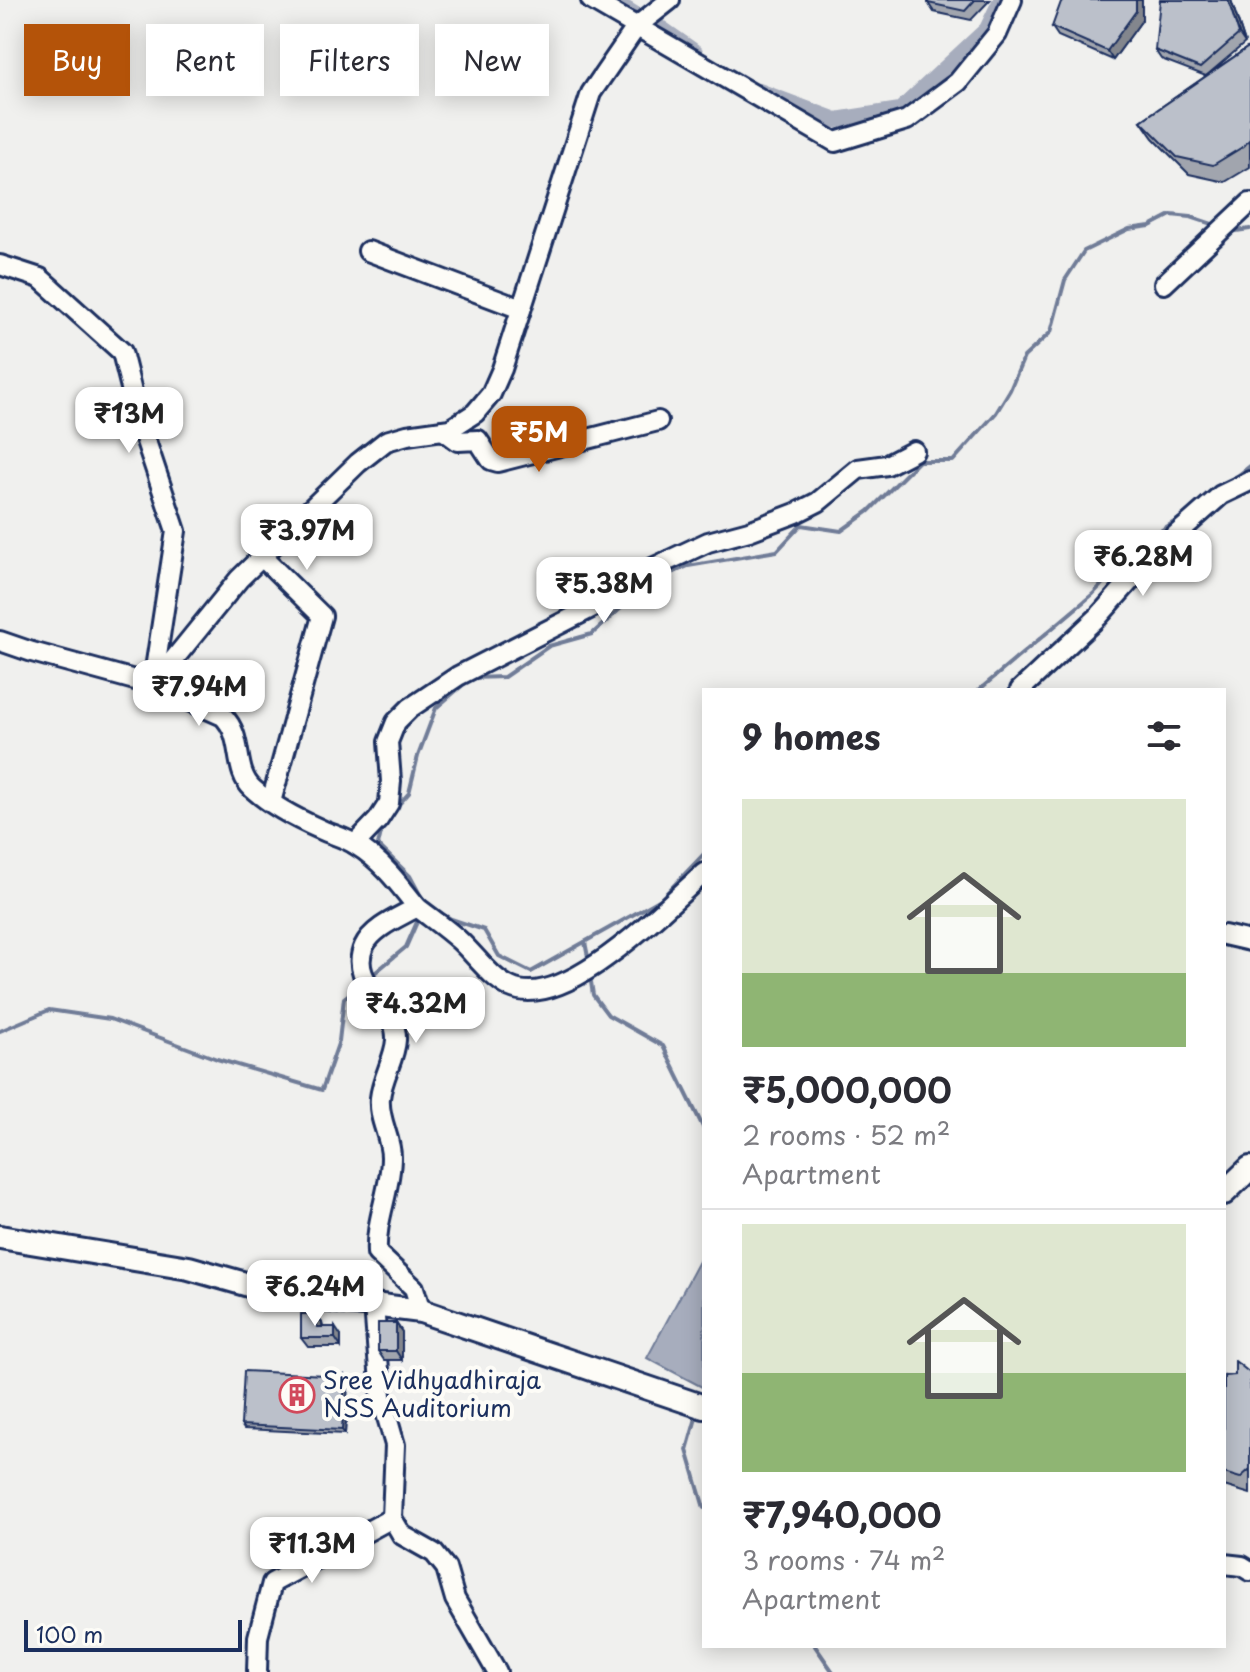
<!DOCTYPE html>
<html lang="en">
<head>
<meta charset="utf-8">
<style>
	:root { --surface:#fff; --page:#f2f2f3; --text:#2b2b33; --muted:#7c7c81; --line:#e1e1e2; --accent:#b45309 }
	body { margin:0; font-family:"Playpen Sans",sans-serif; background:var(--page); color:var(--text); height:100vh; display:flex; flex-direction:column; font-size:30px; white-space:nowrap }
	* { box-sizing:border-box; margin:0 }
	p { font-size:26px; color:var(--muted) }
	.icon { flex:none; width:44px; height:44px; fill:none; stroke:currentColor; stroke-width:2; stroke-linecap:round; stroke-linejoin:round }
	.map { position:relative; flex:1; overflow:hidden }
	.panel { position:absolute; left:702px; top:688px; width:524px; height:960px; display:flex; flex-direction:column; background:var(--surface); border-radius:0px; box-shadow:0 4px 20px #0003 }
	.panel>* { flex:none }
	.guide { position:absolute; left:24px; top:24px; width:558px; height:72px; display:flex; gap:16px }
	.scale { position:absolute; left:24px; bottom:20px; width:218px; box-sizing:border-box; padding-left:8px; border:4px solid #1b2f5e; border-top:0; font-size:22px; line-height:28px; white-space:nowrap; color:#1b2f5e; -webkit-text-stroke:6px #fdfcf7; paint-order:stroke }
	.price { position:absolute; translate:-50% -68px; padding:0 18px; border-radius:16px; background:#fff; color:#222; font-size:26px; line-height:52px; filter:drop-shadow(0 2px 4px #0008) }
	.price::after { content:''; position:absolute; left:50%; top:48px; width:24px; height:18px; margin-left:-12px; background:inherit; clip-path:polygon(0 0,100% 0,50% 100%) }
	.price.selected { background:var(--accent); color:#fff }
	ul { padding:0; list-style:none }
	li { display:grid; align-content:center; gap:16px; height:424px; padding:0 40px }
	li+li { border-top:2px solid var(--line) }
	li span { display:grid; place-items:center; height:248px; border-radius:0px; color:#555 }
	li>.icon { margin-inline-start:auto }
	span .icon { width:144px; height:144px; fill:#fffc; stroke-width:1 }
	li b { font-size:34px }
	h2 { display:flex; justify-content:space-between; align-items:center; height:96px; padding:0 40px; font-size:34px }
	.pill { padding:0 28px; border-radius:0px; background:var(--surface); box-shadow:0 4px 20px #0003; font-size:28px; line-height:72px }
	.pill.selected { background:var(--accent); color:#fff }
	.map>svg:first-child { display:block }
</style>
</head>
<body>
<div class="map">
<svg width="1250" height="1672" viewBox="0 0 1250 1672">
	<rect width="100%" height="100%" fill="#f0f0ee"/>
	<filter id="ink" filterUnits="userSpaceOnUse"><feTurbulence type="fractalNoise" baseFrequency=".0125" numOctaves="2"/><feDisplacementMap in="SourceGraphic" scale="16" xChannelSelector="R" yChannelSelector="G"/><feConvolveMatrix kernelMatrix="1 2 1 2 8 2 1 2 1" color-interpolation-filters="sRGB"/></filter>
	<g filter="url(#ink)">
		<polygon fill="#a7adbd" stroke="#6f7b97" stroke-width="2" points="704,1252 704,1388 647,1358"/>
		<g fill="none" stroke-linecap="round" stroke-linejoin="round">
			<g stroke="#6f7b97" stroke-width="4">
				<polyline points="1229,232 1250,229"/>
				<polyline points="1230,482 1250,466"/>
				<polyline points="979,690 1093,594 1136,547 1191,511"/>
				<polyline points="393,811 409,793 418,756 436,708 471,678 504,677 549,646 592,634 648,584 688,566 777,551 801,525 841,531 869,511 919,461 953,461 996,413 1010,390 1024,357 1051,332 1065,280 1084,251 1129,229 1150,226 1171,215 1191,217 1218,226"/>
				<polyline points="383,824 378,845 410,876 424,902"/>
				<polyline points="434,909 451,919 484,930 499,956 531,972 661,899 704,854"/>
				<polyline points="585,942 588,957"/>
				<polyline points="371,976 406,947 417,922"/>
				<polyline points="591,982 593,995 608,1015 663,1046 704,1129"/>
				<polyline points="0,1031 49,1010 110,1019 217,1059 322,1090 339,1041 344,998 361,985"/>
				<polyline points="696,1418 687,1450 704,1508"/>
				<polyline points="815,1646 833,1672"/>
			</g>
			<g stroke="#a7adbd" stroke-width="16">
				<polyline points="612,0 636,15"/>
				<polyline points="658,26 695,52"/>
				<polyline points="759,91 836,120 900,110 987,29 1001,0"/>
			</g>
			<defs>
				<g id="minor">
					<polyline points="591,0 835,142 907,120 958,82 997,34 1012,0"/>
					<polyline points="368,251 521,309"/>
					<polyline points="0,265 40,278 122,352 139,420 176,531 153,682"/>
					<polyline points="1164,284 1250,203"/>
					<polyline points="443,430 458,441 478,440 491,460 498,462 658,421"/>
					<polyline points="263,558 322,616 271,802"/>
					<path d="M0 641 32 652 153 685 223 716C245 738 232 770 253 789 273 807 297 819 322 830 333 835 346 838 356 845 381 860 399 884 417 907 400 917 373 927 364 946 347 984 398 1003 396 1040 395 1058 382 1078 380 1098 378 1120 391 1137 391 1157 391 1190 375 1220 377 1253L414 1288 421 1311"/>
					<polyline points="153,685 239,579 358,463 386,441 407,435 450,429 475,413 491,394 502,369 591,93 637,26 670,0"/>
					<polyline points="1020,690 1098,617 1152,556 1221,495 1250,481"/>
					<polyline points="355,844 378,820 389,803 391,781 388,742 396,722 410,708 458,676 607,600 646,571 708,542 749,531 796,513 818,502 858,469 887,465 914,451"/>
					<path d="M417 907C431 918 447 929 460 941 476 956 491 978 510 987 565 1013 666 906 704 873"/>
					<polyline points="1224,935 1250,941"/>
					<polyline points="374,1305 381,1396 395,1445 392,1518 402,1535 434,1553 446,1568 455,1599 497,1672"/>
					<polyline points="1224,1564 1242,1566 1250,1571"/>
					<polyline points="257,1672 258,1637 272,1583 392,1518"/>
				</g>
				<g id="major">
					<polyline points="1224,1193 1250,1168"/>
					<polyline points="0,1237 189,1268 277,1293 421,1311 704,1407"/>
				</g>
			</defs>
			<use href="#minor" stroke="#1b2f5e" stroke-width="24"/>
			<use href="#major" stroke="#1b2f5e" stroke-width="28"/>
			<use href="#minor" stroke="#fdfcf7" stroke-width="18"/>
			<use href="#major" stroke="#fdfcf7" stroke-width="22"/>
		</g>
		<g fill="#a1a5ae" stroke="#1b2f5e" stroke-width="2">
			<polygon points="928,0 990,0 971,20 934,12 928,3"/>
			<polygon points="1142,0 1142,20 1113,60 1058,36 1052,27"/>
			<polygon points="1231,0 1245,43 1206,76 1250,46 1250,167 1225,182 1189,174 1153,138 1141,121 1206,76 1161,59 1155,50"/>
			<polygon points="322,1323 323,1327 341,1336 341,1347 308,1347 301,1338"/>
			<polygon points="396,1323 402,1332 402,1360 384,1360 378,1351"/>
			<polygon points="1250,1373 1250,1494 1224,1486 1224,1376"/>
			<polygon points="348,1381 345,1434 244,1429 241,1425"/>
		</g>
		<g fill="#83868d" stroke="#1b2f5e" stroke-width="2">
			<polygon points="1136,0 1142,0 1142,20 1113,60 1107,51"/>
			<polygon points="1228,0 1231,0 1245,43 1239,34"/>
			<polygon points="316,1314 322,1323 323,1336 317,1327"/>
			<polygon points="396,1323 402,1332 402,1360 396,1351"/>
			<polygon points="335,1327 341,1336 341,1347 335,1338"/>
			<polygon points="345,1376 348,1381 345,1434 342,1430"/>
		</g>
		<g fill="#bbc0ca" stroke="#1b2f5e" stroke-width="2">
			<polygon points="928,0 975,0 965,11 928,3"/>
			<polygon points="1063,0 1136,0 1136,11 1107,51 1052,27 1061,2"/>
			<polygon points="1160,0 1228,0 1239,34 1200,68 1155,50"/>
			<polygon points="1250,46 1250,139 1244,146 1213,165 1177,157 1141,121"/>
			<polygon points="301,1314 316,1314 317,1327 335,1327 335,1338 301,1338"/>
			<rect x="378" y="1323" width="18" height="28"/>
			<polygon points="1235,1361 1250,1373 1250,1469 1240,1478 1224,1473 1224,1376 1235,1375"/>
			<polygon points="244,1371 345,1376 342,1430 241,1425"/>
		</g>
	</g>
	<defs>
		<symbol id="building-ring" viewBox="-11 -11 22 22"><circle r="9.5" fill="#fdfcf7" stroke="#d1495b" stroke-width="1.5"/><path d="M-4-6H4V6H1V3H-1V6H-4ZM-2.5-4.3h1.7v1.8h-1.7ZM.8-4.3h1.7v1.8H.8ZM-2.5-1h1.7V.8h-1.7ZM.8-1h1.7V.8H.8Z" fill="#d1495b"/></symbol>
	</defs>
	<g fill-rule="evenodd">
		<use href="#building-ring" x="277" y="1375" width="40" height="40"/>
	</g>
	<g text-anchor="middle" stroke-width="8" stroke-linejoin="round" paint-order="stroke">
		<g font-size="24" fill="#1b2f5e" stroke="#fdfcf7" text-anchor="start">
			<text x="323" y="1389">Sree Vidhyadhiraja<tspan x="323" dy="28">NSS Auditorium</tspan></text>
		</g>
	</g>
</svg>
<div class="scale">100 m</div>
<b class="price" style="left:129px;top:455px">₹13M</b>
<b class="price selected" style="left:539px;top:474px">₹5M</b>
<b class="price" style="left:307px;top:572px">₹3.97M</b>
<b class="price" style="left:1143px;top:598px">₹6.28M</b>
<b class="price" style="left:604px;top:625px">₹5.38M</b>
<b class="price" style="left:199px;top:728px">₹7.94M</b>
<b class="price" style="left:416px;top:1045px">₹4.32M</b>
<b class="price" style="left:315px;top:1328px">₹6.24M</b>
<b class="price" style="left:312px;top:1585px">₹11.3M</b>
<div class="guide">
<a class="pill selected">Buy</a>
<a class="pill">Rent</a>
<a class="pill">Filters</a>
<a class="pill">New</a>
</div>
<section class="panel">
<h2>9 homes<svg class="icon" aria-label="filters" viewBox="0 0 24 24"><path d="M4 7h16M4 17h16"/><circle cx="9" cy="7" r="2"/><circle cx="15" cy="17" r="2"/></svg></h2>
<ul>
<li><span style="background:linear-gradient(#dfe7d0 70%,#8fb573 0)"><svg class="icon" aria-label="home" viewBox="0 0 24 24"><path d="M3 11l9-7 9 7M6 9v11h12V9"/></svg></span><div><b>₹5,000,000</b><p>2 rooms · 52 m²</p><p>Apartment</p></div></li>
<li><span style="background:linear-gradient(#dfe7d0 60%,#8fb573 0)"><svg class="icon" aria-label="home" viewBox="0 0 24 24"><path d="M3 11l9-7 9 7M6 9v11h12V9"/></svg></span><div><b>₹7,940,000</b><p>3 rooms · 74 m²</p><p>Apartment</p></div></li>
</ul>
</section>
</div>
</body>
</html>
